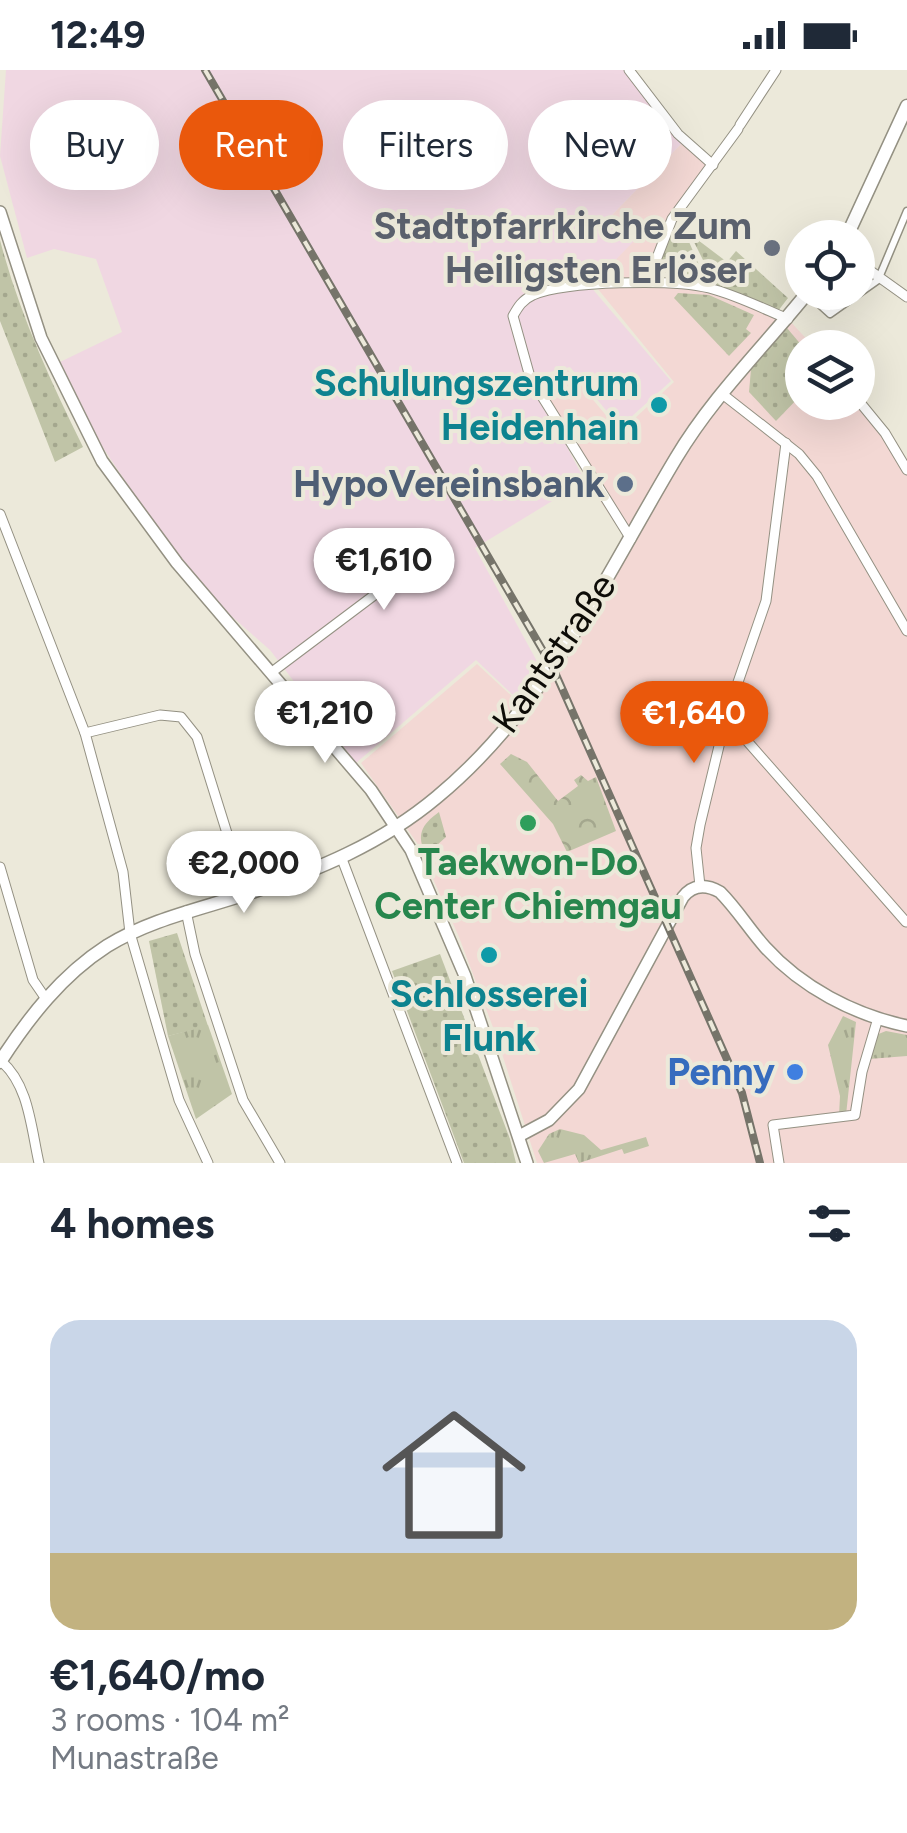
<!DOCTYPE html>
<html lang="en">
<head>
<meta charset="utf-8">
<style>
	:root { --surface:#fff; --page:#f6f6f7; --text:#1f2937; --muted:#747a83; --accent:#ea580c }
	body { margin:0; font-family:Figtree,sans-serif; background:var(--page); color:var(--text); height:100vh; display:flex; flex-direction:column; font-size:38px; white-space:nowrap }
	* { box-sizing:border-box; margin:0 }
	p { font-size:32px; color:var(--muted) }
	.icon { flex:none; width:55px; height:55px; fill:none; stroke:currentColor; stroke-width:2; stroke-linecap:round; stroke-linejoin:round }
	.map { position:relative; height:1093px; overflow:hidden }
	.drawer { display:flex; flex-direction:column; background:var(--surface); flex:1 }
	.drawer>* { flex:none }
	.hud { position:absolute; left:30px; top:30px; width:848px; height:90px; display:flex; gap:20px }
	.buttons { position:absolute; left:785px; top:150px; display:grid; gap:20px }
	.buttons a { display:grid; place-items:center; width:90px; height:90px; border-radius:50%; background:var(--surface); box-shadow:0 10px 40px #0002; font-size:50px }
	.price { position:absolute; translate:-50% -85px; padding:0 22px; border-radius:35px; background:#fff; color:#222; font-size:32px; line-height:65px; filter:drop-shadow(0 2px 5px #0008) }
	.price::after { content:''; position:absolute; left:50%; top:60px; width:30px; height:22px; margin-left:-15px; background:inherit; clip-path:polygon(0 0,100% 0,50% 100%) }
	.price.selected { background:var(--accent); color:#fff }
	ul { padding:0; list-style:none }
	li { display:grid; align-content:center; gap:20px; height:530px; padding:0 50px }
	li span { display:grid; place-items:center; height:310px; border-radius:30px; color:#555 }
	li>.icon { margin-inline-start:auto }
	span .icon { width:180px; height:180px; fill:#fffc; stroke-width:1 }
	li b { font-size:42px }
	h2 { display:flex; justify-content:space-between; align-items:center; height:120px; padding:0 50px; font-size:42px }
	.chip { padding:0 35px; border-radius:45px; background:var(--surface); box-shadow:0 10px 40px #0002; font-size:35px; line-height:90px }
	.chip.selected { background:var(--accent); color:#fff }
	.status { display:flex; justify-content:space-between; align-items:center; height:70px; padding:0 50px; background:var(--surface); direction:ltr }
	.status svg { height:28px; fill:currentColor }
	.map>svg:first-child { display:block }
</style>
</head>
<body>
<div class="status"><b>12:49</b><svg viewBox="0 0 49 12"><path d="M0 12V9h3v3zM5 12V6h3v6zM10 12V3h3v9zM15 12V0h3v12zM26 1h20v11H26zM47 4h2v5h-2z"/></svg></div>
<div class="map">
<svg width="907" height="1093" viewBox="0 0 907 1093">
	<defs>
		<pattern id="grass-tufts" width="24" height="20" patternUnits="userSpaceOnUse" patternTransform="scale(2.5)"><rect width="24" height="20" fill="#c0c4a7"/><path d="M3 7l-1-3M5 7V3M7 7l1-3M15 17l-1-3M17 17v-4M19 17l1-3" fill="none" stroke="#a4a78e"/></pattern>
		<pattern id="forest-crowns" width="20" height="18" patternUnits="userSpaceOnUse" patternTransform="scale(2.5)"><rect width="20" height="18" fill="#c0c4a7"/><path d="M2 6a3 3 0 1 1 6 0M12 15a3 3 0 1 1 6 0" fill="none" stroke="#a4a78e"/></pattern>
		<pattern id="garden-dots" width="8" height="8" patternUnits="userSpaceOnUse" patternTransform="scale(2.5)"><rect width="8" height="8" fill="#c0c4a7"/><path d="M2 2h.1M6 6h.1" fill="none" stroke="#a4a78e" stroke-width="1.8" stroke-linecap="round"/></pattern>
	</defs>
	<rect width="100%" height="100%" fill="#ece9da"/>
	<polygon fill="#f3d8d4" points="684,71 713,95 672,149 653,198 658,211 693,215 788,249 814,277 802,278 802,332 858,332 907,400 907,1093 537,1093 497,968 459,867 417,773 361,693 477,594 515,629 542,595 626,470 587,411 534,308 568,300 620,362 674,312 593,213 634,170 610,147"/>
	<polygon fill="#f0d7e2" points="6,0 628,0 684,71 610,147 635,170 590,216 671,311 620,357 570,297 530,307 585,411 475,478 539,595 515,627 476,590 356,693 270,580 228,543 165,471 96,367 58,293 122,262 96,189 54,179 27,188 0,86"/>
	<g fill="url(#grass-tufts)">
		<polygon points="843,946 856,952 846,1045 839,1046 840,1026 828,975"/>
		<polygon points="208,955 232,1024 196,1049 168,966"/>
		<polygon points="886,961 907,965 907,986 869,989 876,965"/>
		<polygon points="560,1059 584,1065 601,1080 646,1067 649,1076 624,1084 622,1079 579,1093 575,1084 544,1093 538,1081 549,1064"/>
	</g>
	<polygon fill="url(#forest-crowns)" points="511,684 527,692 558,731 578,716 574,710 581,705 588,711 596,707 616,761 567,782 553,754 500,694"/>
	<g fill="url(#garden-dots)">
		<polygon points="673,161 686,165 707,213 657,200"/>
		<polygon points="690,164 727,192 736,181 788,228 778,241 717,218"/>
		<path d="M0 170C19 243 50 310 83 377L55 392 0 251Z"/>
		<polygon points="678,223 709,225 754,245 746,259 751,263 729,286 674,228"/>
		<polygon points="787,258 803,277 802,324 776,351 749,322 751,299"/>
		<path d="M439 742 446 767 426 785C416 765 421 755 439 742Z"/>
		<polygon points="177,863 208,956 168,966 149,871"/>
		<polygon points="440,884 510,1069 516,1093 464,1093 392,901"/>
	</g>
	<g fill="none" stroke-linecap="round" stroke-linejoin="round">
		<defs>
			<polyline id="pedestrian" points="808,224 830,244 878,210 907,141"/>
			<g id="minor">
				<polyline points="629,0 678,64 713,95"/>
				<polyline points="740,55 776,0"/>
				<polyline points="858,192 907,227"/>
				<polyline points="641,212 653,198 672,149 738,59"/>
				<polyline points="814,277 815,278"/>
				<polyline points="721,323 799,384 817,406 907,561"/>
				<polyline points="858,330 885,363 907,400"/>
				<polyline points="0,444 85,663 123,802 130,863 179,1030 208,1093"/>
				<path d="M631 469 530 307 513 246C518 237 522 230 533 225 567 211 673 209 709 218 736 225 762 238 788 249"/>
				<polyline points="272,602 401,505"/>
				<polyline points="726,647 906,852"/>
				<polyline points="85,663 160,645 181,647 197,667 246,824"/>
				<polyline points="342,789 457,1093"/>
				<polyline points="0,797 33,910 46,929"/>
				<polyline points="700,816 696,778 700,755 726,647 766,531 786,373"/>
				<polyline points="186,841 195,884 243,1030 280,1093"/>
				<path d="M1 991C29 1015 31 1058 39 1093"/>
				<polyline points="779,1093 773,1055 855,1045 862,1002 878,948"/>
			</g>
			<g id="tertiary">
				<polyline points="0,142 41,268 102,391 177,493 371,720 411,780 465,906 527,1093"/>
				<path d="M519 1066 549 1050 579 1019 683 827C693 814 706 814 720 822 737 839 749 859 765 877 801 917 854 945 907 956"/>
			</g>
			<g id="secondary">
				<polyline points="846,168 907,36"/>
				<path d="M0 992C29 947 62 905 107 876 151 849 201 839 249 823 317 800 381 774 437 727 547 636 604 508 676 388 713 326 763 278 808 222"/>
			</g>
		</defs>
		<use href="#pedestrian" stroke="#949183" stroke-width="9"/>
		<use href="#minor" stroke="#949183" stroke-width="11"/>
		<use href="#tertiary" stroke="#949183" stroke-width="14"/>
		<use href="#secondary" stroke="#949183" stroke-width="15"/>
		<use href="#pedestrian" stroke="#fff" stroke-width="6"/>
		<use href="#minor" stroke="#fff" stroke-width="9"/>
		<use href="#tertiary" stroke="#fff" stroke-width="11"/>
		<use href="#secondary" stroke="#fff" stroke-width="12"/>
		<defs>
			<polyline id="rail" points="205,0 553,598 742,1023 760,1093"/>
		</defs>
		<use href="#rail" stroke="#76746a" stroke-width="8"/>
		<use href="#rail" stroke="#ece9da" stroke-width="4" stroke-dasharray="11" stroke-linecap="butt"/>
	</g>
	<circle fill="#6b7280" stroke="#ece9da" stroke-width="4" cx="772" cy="178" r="10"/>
	<g fill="#0f9aa8" stroke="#ece9da" stroke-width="4">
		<circle cx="659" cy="335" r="10"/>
		<circle cx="489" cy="885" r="10"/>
	</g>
	<circle fill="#5c6f8a" stroke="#ece9da" stroke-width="4" cx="625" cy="414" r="10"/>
	<circle fill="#2e9e5b" stroke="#ece9da" stroke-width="4" cx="528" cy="753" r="10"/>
	<circle fill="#3f7fe0" stroke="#ece9da" stroke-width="4" cx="795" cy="1002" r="10"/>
	<g text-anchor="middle" stroke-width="8" stroke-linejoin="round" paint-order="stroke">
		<g font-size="38" font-weight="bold" fill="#5b616d" stroke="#ece9da" text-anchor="end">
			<text x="752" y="169">Stadtpfarrkirche Zum<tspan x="752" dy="44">Heiligsten Erlöser</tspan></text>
		</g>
		<g font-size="38" font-weight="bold" fill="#0d838f" stroke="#ece9da" text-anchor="end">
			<text x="639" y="326">Schulungszentrum<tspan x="639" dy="44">Heidenhain</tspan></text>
			<text x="489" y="937" text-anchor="middle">Schlosserei<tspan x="489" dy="44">Flunk</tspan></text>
		</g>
		<g font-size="38" font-weight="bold" fill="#4e5e75" stroke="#ece9da" text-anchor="end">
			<text x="605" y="427">HypoVereinsbank</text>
		</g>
		<g font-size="38" fill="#0d0c07" stroke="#ece9da">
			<text transform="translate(554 583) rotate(-55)" y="13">Kantstraße</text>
		</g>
		<g font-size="38" font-weight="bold" fill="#27864d" stroke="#ece9da">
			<text x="528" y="805">Taekwon-Do<tspan x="528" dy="44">Center Chiemgau</tspan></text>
		</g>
		<g font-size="38" font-weight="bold" fill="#366cbe" stroke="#ece9da" text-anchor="end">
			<text x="775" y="1015">Penny</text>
		</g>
	</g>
</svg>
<div class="buttons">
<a><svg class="icon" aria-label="locate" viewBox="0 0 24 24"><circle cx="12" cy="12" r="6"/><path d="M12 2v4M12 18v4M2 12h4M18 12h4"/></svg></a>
<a><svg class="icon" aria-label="layers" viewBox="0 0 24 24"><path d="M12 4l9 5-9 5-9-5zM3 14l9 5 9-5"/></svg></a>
</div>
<b class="price" style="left:384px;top:543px">€1,610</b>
<b class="price" style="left:325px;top:696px">€1,210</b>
<b class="price selected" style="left:694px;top:696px">€1,640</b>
<b class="price" style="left:244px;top:846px">€2,000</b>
<div class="hud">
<a class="chip">Buy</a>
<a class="chip selected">Rent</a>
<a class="chip">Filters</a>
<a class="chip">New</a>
</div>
</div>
<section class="drawer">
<h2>4 homes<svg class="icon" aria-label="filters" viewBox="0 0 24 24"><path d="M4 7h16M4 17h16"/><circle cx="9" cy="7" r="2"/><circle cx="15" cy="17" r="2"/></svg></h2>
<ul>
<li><span style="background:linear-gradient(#c9d6e8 75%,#c2b280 0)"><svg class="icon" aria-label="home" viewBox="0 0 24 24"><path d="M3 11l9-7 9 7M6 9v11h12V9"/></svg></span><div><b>€1,640/mo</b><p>3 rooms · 104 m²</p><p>Munastraße</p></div></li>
</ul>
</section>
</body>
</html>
